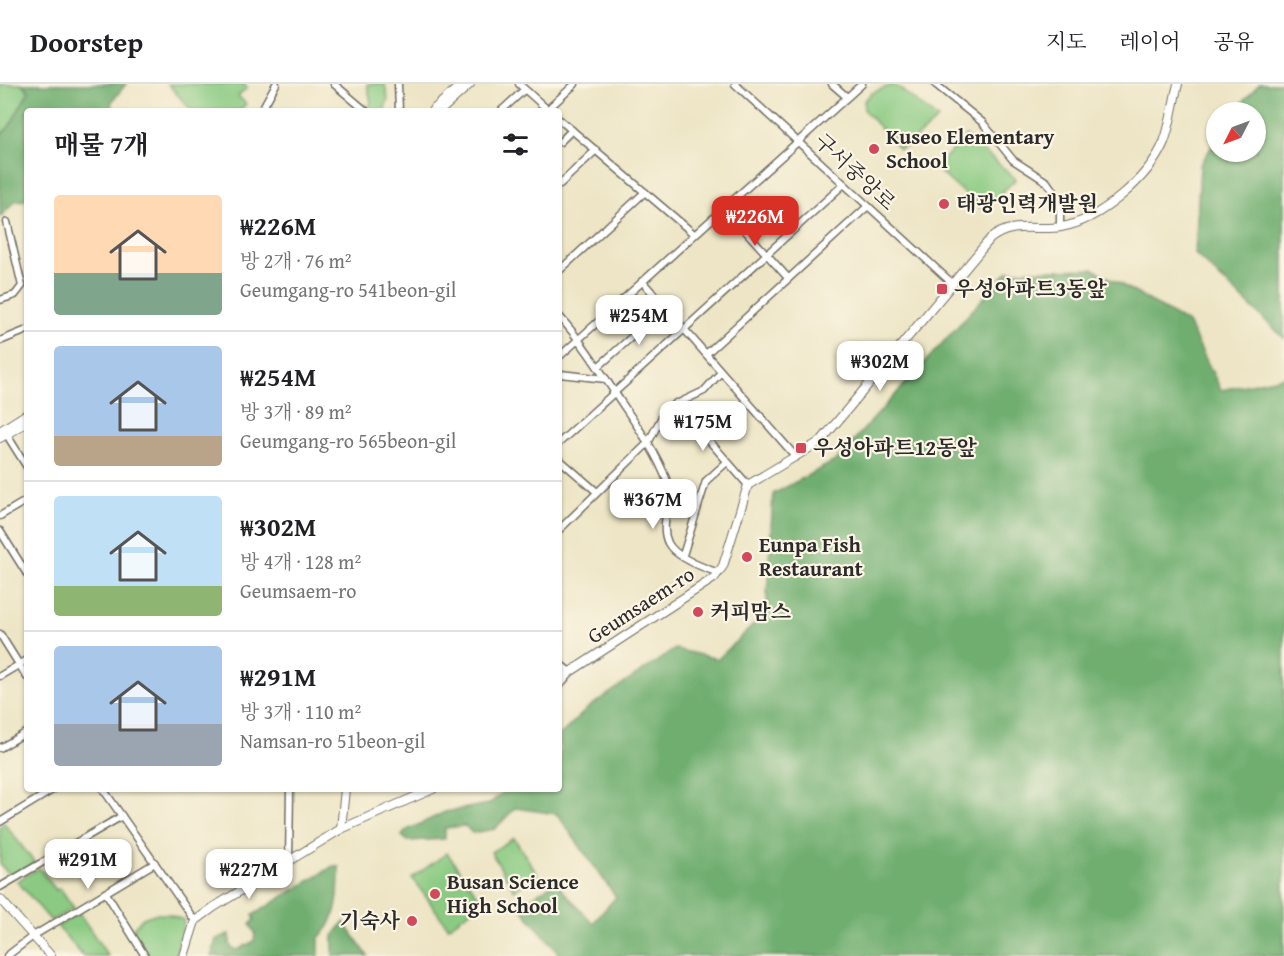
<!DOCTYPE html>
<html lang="ko">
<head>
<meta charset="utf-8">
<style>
	:root { --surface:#fff; --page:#f2f2f2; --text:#202124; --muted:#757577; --line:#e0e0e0; --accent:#d93025 }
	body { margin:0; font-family:"Gentium Book Plus","Noto Serif KR",serif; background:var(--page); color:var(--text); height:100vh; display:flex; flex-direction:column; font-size:22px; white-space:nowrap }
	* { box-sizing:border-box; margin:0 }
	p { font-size:20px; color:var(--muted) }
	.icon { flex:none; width:33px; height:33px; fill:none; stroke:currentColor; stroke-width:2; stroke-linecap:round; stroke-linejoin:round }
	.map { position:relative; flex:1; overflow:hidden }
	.details { position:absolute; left:24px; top:24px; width:538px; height:684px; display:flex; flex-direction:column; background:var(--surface); border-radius:6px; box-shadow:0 2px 4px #0004 }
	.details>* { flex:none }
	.needle { width:39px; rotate:228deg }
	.buttons { position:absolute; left:1206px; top:18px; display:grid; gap:12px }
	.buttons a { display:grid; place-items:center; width:60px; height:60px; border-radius:50%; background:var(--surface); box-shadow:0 2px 4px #0004; font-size:30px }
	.price { position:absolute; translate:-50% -51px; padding:0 14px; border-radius:12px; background:#fff; color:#222; font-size:20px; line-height:39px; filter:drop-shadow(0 2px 3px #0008) }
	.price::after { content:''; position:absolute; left:50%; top:36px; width:18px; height:14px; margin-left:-9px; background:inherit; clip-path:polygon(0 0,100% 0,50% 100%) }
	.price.active { background:var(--accent); color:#fff }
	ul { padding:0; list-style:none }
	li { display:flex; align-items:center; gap:18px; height:150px; padding:0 30px }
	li+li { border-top:2px solid var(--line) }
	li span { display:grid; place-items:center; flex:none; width:168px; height:120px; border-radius:6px; color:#555 }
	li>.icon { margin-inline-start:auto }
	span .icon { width:72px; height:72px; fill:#fffc; stroke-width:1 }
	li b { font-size:26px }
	h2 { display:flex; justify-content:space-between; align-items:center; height:72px; padding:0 30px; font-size:26px }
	header { display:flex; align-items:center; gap:36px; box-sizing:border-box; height:84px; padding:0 30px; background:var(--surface); border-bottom:2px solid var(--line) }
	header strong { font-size:28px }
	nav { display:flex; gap:33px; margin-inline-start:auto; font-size:21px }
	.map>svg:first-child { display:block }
</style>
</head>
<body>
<header>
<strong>Doorstep</strong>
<nav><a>지도</a><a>레이어</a><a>공유</a></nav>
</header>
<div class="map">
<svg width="1284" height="872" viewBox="0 0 1284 872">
	<rect width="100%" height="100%" fill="#fcf5e5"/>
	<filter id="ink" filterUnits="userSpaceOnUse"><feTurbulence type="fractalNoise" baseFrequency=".0167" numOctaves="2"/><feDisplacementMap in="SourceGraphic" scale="12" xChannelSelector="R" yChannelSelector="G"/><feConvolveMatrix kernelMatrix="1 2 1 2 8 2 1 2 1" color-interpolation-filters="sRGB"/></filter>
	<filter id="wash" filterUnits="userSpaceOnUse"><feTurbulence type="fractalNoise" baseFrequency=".008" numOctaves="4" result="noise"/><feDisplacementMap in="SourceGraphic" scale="24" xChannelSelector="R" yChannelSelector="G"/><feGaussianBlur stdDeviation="1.35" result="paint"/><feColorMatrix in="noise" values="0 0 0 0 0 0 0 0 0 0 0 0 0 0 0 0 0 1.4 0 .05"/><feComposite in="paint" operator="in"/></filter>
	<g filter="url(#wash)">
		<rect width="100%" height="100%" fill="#ede5c5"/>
		<g fill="#8aca82" stroke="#5a7a56" stroke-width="1.5">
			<polygon points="0,0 22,0 29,7 9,43 0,52"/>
			<polygon points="168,0 244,0 247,4 238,12 246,20 239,27 192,27"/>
			<polygon points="367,0 385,0 388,15 384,27 366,27 371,18"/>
			<polygon points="894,0 938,35 907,62 899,65 864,26 864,17 872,9"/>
			<polygon points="966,52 1016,95 983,126 935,84"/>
			<polygon points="4,739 35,779 11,793 0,780 0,742"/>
			<polygon points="514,754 538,791 514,806 491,768"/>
			<polygon points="447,769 483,818 448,843 412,794"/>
			<polygon points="39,784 56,806 60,804 74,824 51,837 17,797"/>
			<polygon points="79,829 108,872 83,872 57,842"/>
			<polygon points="154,830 167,830 184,836 176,872 149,872 132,845 143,834"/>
		</g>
		<g fill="#6fae70" stroke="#4d6c4e" stroke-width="1.5">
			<polygon points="22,0 126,0 111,19 113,27 27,27 27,116 15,117 0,133 0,52 9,43 29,7"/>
			<polygon points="1259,0 1284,0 1284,254 1195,170 1200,81 1216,56 1216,68 1256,68 1256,28 1234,28"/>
			<polygon points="1094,185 1188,239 1221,306 1284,293 1284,872 561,872 519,822 555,798 593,839 616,813 557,730 515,724 495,745 472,749 465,742 445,744 445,755 408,757 402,752 405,747 445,728 489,720 507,705 560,705 560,651 589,623 675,565 718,575 766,529 773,410 835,377 1008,187"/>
			<path d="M333 782 339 783C339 806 339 838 319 853V872H212L216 855 229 850 231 864 238 866 254 857 255 849 250 840 255 836 253 831Z"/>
			<polygon points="344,838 368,872 333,872 333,852"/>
		</g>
	</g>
	<g filter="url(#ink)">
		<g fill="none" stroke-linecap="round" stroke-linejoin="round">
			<defs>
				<g id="minor">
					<polyline points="334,0 366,27"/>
					<polyline points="398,0 399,27"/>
					<polyline points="519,0 549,27"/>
					<polyline points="735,0 953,200"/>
					<polyline points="832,0 847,13"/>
					<polyline points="935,0 982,38 1013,76 1047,98 1060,117 1060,143"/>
					<polyline points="261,27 276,0"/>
					<polyline points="501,27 524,6"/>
					<polyline points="546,27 575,0"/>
					<polyline points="560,36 694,150"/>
					<polyline points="560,58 572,46"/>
					<polyline points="560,100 596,66"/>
					<polyline points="724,123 788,194"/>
					<polyline points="560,186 645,108"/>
					<polyline points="642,197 796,373"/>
					<polyline points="0,216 15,211 22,202 7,138"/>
					<path d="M560 233C583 259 601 288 621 318 638 343 656 368 667 397 675 417 658 438 668 459 676 474 704 484 719 489"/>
					<polyline points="0,257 27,246"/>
					<polyline points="706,270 868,122"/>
					<polyline points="560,272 862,0"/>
					<polyline points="598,283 665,223"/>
					<polyline points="560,290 606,295"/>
					<polyline points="676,319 748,401"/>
					<polyline points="5,348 27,383"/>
					<polyline points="560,358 844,100"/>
					<polyline points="560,376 597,408"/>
					<polyline points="0,432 27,416"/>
					<polyline points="560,445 648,359 666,325 704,307 721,288"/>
					<polyline points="0,447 27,490"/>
					<polyline points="683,471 706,397 727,378"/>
					<polyline points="0,550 27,593"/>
					<polyline points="560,580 570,588"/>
					<polyline points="0,592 27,576"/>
					<polyline points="0,664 27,648"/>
					<polyline points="103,705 195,837"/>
					<polyline points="0,738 54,705"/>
					<polyline points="289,777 290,705"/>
					<polyline points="0,803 122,732"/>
					<polyline points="106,809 145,872"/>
					<polyline points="7,872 33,852 155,779"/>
				</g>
				<g id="major">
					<polyline points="432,27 462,0"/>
					<polyline points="440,27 470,0"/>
					<polyline points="0,347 27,330"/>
					<polyline points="0,354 27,338"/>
					<path d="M560 600 570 588 714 494 723 482 748 401 821 357 990 155C1012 137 1035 147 1061 143 1099 137 1149 94 1164 58 1171 40 1173 19 1178 0"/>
					<polyline points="341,745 345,705"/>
					<polyline points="0,815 51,872"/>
					<polyline points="184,872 195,837 214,823 341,745 433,705"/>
				</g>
			</defs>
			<use href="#minor" stroke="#6f6c61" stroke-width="9"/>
			<use href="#major" stroke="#6f6c61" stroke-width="10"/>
			<use href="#minor" stroke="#fff" stroke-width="6"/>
			<use href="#major" stroke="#fff" stroke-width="8"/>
		</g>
	</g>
	<g fill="#d1495b" stroke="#fcf5e5" stroke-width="2">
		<circle cx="874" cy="65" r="6"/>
		<circle cx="944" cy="120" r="6"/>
		<rect x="936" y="199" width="12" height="12" rx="3"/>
		<rect x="795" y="358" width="12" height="12" rx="3"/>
		<circle cx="747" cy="473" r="6"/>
		<circle cx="698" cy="528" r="6"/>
		<circle cx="435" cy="810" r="6"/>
		<circle cx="412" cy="837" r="6"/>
	</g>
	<g text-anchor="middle" stroke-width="4.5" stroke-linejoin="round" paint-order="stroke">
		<g font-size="21" font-weight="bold" fill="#2b2b2b" stroke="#fcf5e5" text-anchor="start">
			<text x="886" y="60">Kuseo Elementary<tspan x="886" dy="24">School</tspan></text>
			<text x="956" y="127">태광인력개발원</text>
			<text x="954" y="212">우성아파트3동앞</text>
			<text x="813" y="371">우성아파트12동앞</text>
			<text x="759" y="468">Eunpa Fish<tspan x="759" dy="24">Restaurant</tspan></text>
			<text x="710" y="535">커피맘스</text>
			<text x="447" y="805">Busan Science<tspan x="447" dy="24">High School</tspan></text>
			<text x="400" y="844" text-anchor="end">기숙사</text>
		</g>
		<g font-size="21" fill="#2b2b2b" stroke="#fcf5e5">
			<text transform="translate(855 88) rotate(43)" y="7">구서중앙로</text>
			<text transform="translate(641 521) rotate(-33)" y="7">Geumsaem-ro</text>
		</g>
	</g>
</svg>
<div class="buttons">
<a><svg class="needle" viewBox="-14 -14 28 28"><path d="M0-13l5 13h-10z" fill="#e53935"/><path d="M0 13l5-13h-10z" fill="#757577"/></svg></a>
</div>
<b class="price active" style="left:755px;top:163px">₩226M</b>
<b class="price" style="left:639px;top:262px">₩254M</b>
<b class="price" style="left:880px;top:308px">₩302M</b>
<b class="price" style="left:703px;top:368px">₩175M</b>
<b class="price" style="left:653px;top:446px">₩367M</b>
<b class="price" style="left:88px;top:806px">₩291M</b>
<b class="price" style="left:249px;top:816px">₩227M</b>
<section class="details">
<h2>매물 7개<svg class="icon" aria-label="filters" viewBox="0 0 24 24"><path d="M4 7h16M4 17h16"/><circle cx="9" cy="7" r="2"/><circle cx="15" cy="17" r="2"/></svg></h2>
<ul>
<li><span style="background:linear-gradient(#ffd9b3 65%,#7fa58c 0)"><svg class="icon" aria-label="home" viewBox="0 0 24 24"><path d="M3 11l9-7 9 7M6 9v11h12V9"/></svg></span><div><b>₩226M</b><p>방 2개 · 76 m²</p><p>Geumgang-ro 541beon-gil</p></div></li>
<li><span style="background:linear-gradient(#a9c7e8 75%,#b9a48a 0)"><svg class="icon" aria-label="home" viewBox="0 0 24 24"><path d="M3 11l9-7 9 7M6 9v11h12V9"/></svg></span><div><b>₩254M</b><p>방 3개 · 89 m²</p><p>Geumgang-ro 565beon-gil</p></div></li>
<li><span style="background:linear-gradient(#bfe0f5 75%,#8fb573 0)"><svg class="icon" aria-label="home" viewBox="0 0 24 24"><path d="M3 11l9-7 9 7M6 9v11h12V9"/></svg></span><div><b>₩302M</b><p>방 4개 · 128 m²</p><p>Geumsaem-ro</p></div></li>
<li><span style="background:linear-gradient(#a9c7e8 65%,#9aa5b1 0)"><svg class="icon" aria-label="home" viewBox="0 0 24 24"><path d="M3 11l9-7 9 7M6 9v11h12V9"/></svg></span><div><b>₩291M</b><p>방 3개 · 110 m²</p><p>Namsan-ro 51beon-gil</p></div></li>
</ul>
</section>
</div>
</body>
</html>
